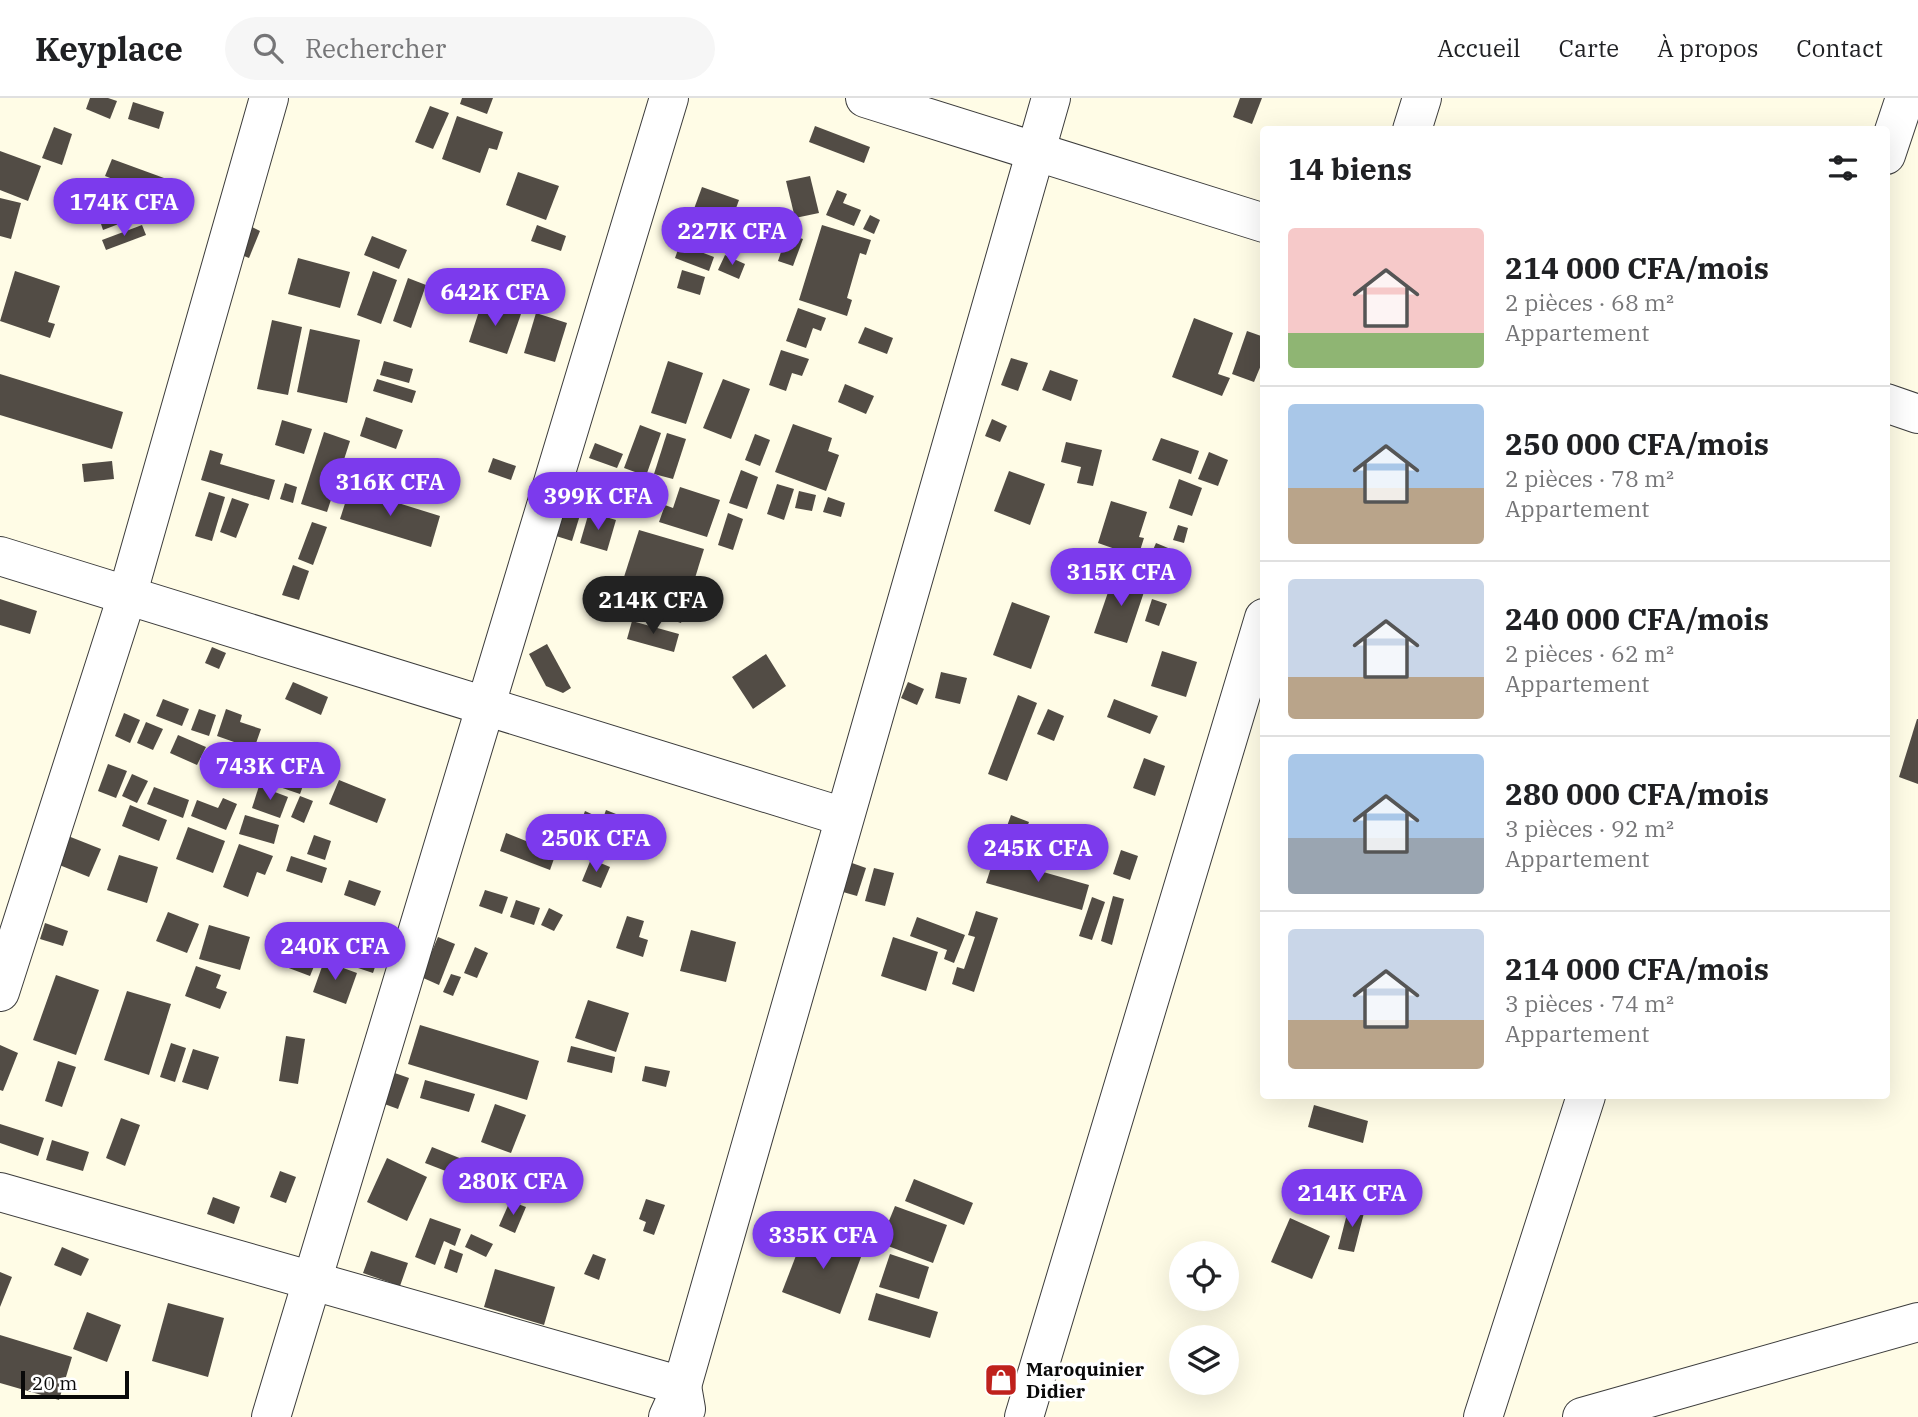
<!DOCTYPE html>
<html lang="fr">
<head>
<meta charset="utf-8">
<style>
	:root { --surface:#fff; --page:#f6f6f6; --text:#202124; --muted:#757577; --line:#e0e0e0; --accent:#7c3aed }
	body { margin:0; font-family:"IBM Plex Serif",serif; background:var(--page); color:var(--text); height:100vh; display:flex; flex-direction:column; font-size:26px; white-space:nowrap }
	* { box-sizing:border-box; margin:0 }
	p { font-size:23px; color:var(--muted) }
	.icon { flex:none; width:38px; height:38px; fill:none; stroke:currentColor; stroke-width:2; stroke-linecap:round; stroke-linejoin:round }
	.map { position:relative; flex:1; overflow:hidden }
	.drawer { position:absolute; left:1260px; top:28px; width:630px; height:973px; display:flex; flex-direction:column; background:var(--surface); border-radius:7px; box-shadow:0 7px 28px #0002 }
	.drawer>* { flex:none }
	.controls { position:absolute; left:1169px; top:1143px; display:grid; gap:14px }
	.controls a { display:grid; place-items:center; width:70px; height:70px; border-radius:50%; background:var(--surface); box-shadow:0 7px 28px #0002; font-size:35px }
	.scale { position:absolute; left:21px; bottom:18px; width:108px; box-sizing:border-box; padding-left:7px; border:4px solid #090909; border-top:0; font-size:19px; line-height:24px; white-space:nowrap; color:#090909; -webkit-text-stroke:5px #fff; paint-order:stroke }
	.price { position:absolute; translate:-50% -60px; padding:0 16px; border-radius:24px; background:var(--accent); color:#fff; font-size:23px; line-height:46px; filter:drop-shadow(0 2px 4px #0008) }
	.price::after { content:''; position:absolute; left:50%; top:42px; width:21px; height:16px; margin-left:-10px; background:inherit; clip-path:polygon(0 0,100% 0,50% 100%) }
	.price.current { background:#222; color:#fff }
	ul { padding:0; list-style:none }
	li { display:flex; align-items:center; gap:21px; height:175px; padding:0 28px }
	li+li { border-top:2px solid var(--line) }
	li span { display:grid; place-items:center; flex:none; width:196px; height:140px; border-radius:7px; color:#555 }
	li>.icon { margin-inline-start:auto }
	span .icon { width:84px; height:84px; fill:#fffc; stroke-width:1 }
	li b { font-size:30px }
	h2 { display:flex; justify-content:space-between; align-items:center; height:84px; padding:0 28px; font-size:30px }
	header { display:flex; align-items:center; gap:42px; box-sizing:border-box; height:98px; padding:0 35px; background:var(--surface); border-bottom:2px solid var(--line) }
	header strong { font-size:33px }
	nav { display:flex; gap:38px; margin-inline-start:auto; font-size:24px }
	.search { width:490px; height:63px; background:var(--page); display:flex; align-items:center; gap:18px; box-sizing:border-box; padding:0 24px; border-radius:38px; color:var(--muted); font-size:26px }
	.map>svg:first-child { display:block }
</style>
</head>
<body>
<header>
<strong>Keyplace</strong>
<div class="search"><svg class="icon" aria-label="search" viewBox="0 0 24 24"><circle cx="10" cy="10" r="6"/><path d="M15 15l6 6"/></svg>Rechercher</div>
<nav><a>Accueil</a><a>Carte</a><a>À propos</a><a>Contact</a></nav>
</header>
<div class="map">
<svg width="1918" height="1319" viewBox="0 0 1918 1319">
	<rect width="100%" height="100%" fill="#fffce6"/>
	<g fill="#524c45">
		<polygon points="90,0 108,0 117,3 110,21 86,11"/>
		<polygon points="462,0 493,0 487,16 460,6"/>
		<polygon points="1240,0 1262,0 1252,26 1233,19"/>
		<polygon points="133,4 164,14 159,31 128,21"/>
		<polygon points="430,8 449,15 433,51 415,44"/>
		<polygon points="457,18 503,34 497,52 489,50 480,75 442,61"/>
		<polygon points="815,28 870,49 864,65 809,44"/>
		<polygon points="54,29 72,36 62,67 42,60"/>
		<polygon points="0,53 41,68 28,103 0,92"/>
		<polygon points="112,61 164,80 157,98 105,78"/>
		<polygon points="518,74 559,88 546,122 506,107"/>
		<polygon points="810,78 819,115 795,120 786,83"/>
		<polygon points="702,89 739,102 728,132 691,119"/>
		<polygon points="837,92 847,96 843,105 861,112 854,128 826,117"/>
		<polygon points="0,100 21,105 11,141 0,138"/>
		<polygon points="133,108 137,119 103,132 99,120"/>
		<polygon points="870,117 880,122 874,136 863,131"/>
		<polygon points="142,127 146,137 106,152 102,142"/>
		<polygon points="537,127 566,138 561,153 531,143"/>
		<polygon points="822,127 871,142 866,157 860,155 847,200 852,202 847,218 799,202"/>
		<polygon points="250,128 260,133 249,160 239,156"/>
		<polygon points="787,136 803,141 793,168 778,163"/>
		<polygon points="372,138 407,152 399,171 364,157"/>
		<polygon points="680,146 714,159 709,173 675,160"/>
		<polygon points="725,157 745,166 739,181 718,172"/>
		<polygon points="298,160 350,174 340,210 288,196"/>
		<polygon points="682,172 705,179 700,197 677,190"/>
		<polygon points="15,173 60,188 48,224 55,226 50,240 0,223"/>
		<polygon points="373,173 397,182 381,226 357,217"/>
		<polygon points="408,180 426,187 411,230 393,223"/>
		<polygon points="540,183 557,192 547,212 510,194 515,184 534,193"/>
		<polygon points="482,204 521,216 507,256 469,244"/>
		<polygon points="798,210 826,220 821,233 813,230 806,250 786,243"/>
		<polygon points="536,215 567,225 555,264 524,255"/>
		<polygon points="1194,220 1233,235 1218,276 1230,280 1222,298 1172,279"/>
		<polygon points="272,222 302,229 288,297 257,291"/>
		<polygon points="865,229 893,240 887,256 858,245"/>
		<polygon points="310,231 360,242 347,305 297,294"/>
		<polygon points="1247,233 1264,239 1264,260 1254,284 1232,276"/>
		<polygon points="781,252 809,261 802,278 792,275 786,293 769,287"/>
		<polygon points="1011,260 1028,265 1018,293 1001,287"/>
		<polygon points="384,263 413,271 409,285 380,277"/>
		<polygon points="668,263 703,275 686,326 651,315"/>
		<polygon points="1050,272 1078,282 1071,303 1042,292"/>
		<polygon points="0,276 123,314 112,351 0,317"/>
		<polygon points="377,281 416,293 412,305 373,293"/>
		<polygon points="723,281 750,291 731,341 703,330"/>
		<polygon points="845,286 874,298 866,316 838,304"/>
		<polygon points="366,319 403,332 396,351 360,338"/>
		<polygon points="992,321 1007,328 1000,344 985,338"/>
		<polygon points="282,322 312,331 304,356 275,347"/>
		<polygon points="793,326 832,340 828,353 839,357 826,393 775,374"/>
		<polygon points="640,327 661,335 646,378 624,370"/>
		<polygon points="324,334 350,343 327,414 301,406"/>
		<polygon points="667,335 686,341 673,381 654,376"/>
		<polygon points="755,336 770,342 760,368 745,362"/>
		<polygon points="1161,340 1199,353 1191,376 1152,362"/>
		<polygon points="1066,344 1102,352 1093,388 1077,385 1081,369 1061,364"/>
		<polygon points="595,345 623,356 617,370 589,360"/>
		<polygon points="210,352 223,356 220,366 275,382 269,402 201,382"/>
		<polygon points="1209,354 1228,362 1218,388 1198,381"/>
		<polygon points="493,360 516,368 511,382 488,374"/>
		<polygon points="112,363 114,381 84,384 82,366"/>
		<polygon points="741,372 758,379 747,411 729,405"/>
		<polygon points="1009,373 1045,386 1030,427 994,413"/>
		<polygon points="1179,381 1202,390 1192,418 1169,410"/>
		<polygon points="285,385 297,389 293,405 280,401"/>
		<polygon points="777,386 794,391 784,422 767,416"/>
		<polygon points="680,389 720,402 707,439 659,424 665,407 673,410"/>
		<polygon points="350,390 440,418 431,449 340,421"/>
		<polygon points="799,393 816,397 812,413 795,410"/>
		<polygon points="209,394 225,399 212,443 195,438"/>
		<polygon points="828,399 845,405 841,419 823,414"/>
		<polygon points="232,400 249,406 236,440 220,434"/>
		<polygon points="1111,403 1147,414 1139,439 1144,440 1138,459 1098,445"/>
		<polygon points="564,409 581,414 572,443 556,438"/>
		<polygon points="589,414 616,422 607,453 580,445"/>
		<polygon points="728,415 743,421 733,452 718,447"/>
		<polygon points="312,424 327,429 313,467 298,461"/>
		<polygon points="1178,427 1188,430 1184,445 1173,442"/>
		<polygon points="639,432 704,451 681,525 616,504"/>
		<polygon points="1156,445 1173,452 1166,468 1149,461"/>
		<polygon points="293,467 309,473 299,502 282,497"/>
		<polygon points="1115,474 1147,485 1127,545 1094,535"/>
		<polygon points="0,501 37,513 30,536 0,527"/>
		<polygon points="1152,501 1167,506 1159,528 1145,523"/>
		<polygon points="1012,504 1050,518 1031,571 993,557"/>
		<polygon points="632,523 679,536 674,554 627,541"/>
		<polygon points="547,546 571,590 563,595 546,588 529,556"/>
		<polygon points="212,549 226,555 219,571 205,565"/>
		<polygon points="1162,553 1197,564 1186,599 1151,588"/>
		<polygon points="766,556 786,588 753,611 732,579"/>
		<polygon points="941,574 967,580 960,606 935,600"/>
		<polygon points="293,584 328,599 321,617 285,601"/>
		<polygon points="908,584 924,591 917,607 901,600"/>
		<polygon points="1018,597 1037,605 1007,683 988,676"/>
		<polygon points="163,601 189,611 182,628 156,618"/>
		<polygon points="1114,601 1158,618 1150,636 1107,619"/>
		<polygon points="199,611 216,617 209,638 191,632"/>
		<polygon points="226,611 242,617 240,624 261,631 254,651 217,638"/>
		<polygon points="1048,611 1064,618 1054,643 1037,636"/>
		<polygon points="124,615 140,622 130,645 115,638"/>
		<polygon points="1917,621 1918,621 1918,686 1899,679"/>
		<polygon points="146,624 163,631 153,652 137,645"/>
		<polygon points="178,637 206,649 197,667 170,655"/>
		<polygon points="1144,660 1165,668 1155,698 1133,690"/>
		<polygon points="267,662 307,677 300,696 259,682"/>
		<polygon points="108,666 127,673 116,700 98,693"/>
		<polygon points="132,676 148,683 137,705 122,698"/>
		<polygon points="339,682 386,701 377,725 329,706"/>
		<polygon points="259,688 288,699 280,720 252,710"/>
		<polygon points="154,689 189,702 183,720 147,706"/>
		<polygon points="300,698 313,703 304,725 291,719"/>
		<polygon points="223,700 237,706 226,732 191,718 197,702 218,710"/>
		<polygon points="130,707 167,722 159,743 122,728"/>
		<polygon points="606,712 626,720 612,756 593,748"/>
		<polygon points="585,713 598,719 587,748 574,742"/>
		<polygon points="245,717 279,727 274,746 239,736"/>
		<polygon points="1011,717 1029,724 1022,742 1032,745 1025,763 998,753"/>
		<polygon points="532,724 553,734 547,748 526,737"/>
		<polygon points="188,729 225,743 213,775 176,761"/>
		<polygon points="506,735 556,755 550,772 500,753"/>
		<polygon points="63,736 101,751 89,779 52,764"/>
		<polygon points="314,737 331,743 325,762 307,756"/>
		<polygon points="239,746 273,758 265,777 257,774 248,799 223,789"/>
		<polygon points="1121,752 1138,758 1130,782 1113,776"/>
		<polygon points="119,757 158,769 147,805 107,792"/>
		<polygon points="291,758 327,770 322,785 286,773"/>
		<polygon points="994,760 1089,787 1082,812 986,785"/>
		<polygon points="591,761 610,769 601,790 582,783"/>
		<polygon points="852,765 866,770 857,798 843,794"/>
		<polygon points="874,770 894,775 885,808 865,803"/>
		<polygon points="349,782 381,793 375,808 344,797"/>
		<polygon points="485,792 508,799 502,816 479,808"/>
		<polygon points="1113,798 1124,801 1112,847 1101,843"/>
		<polygon points="1092,799 1105,804 1092,842 1079,838"/>
		<polygon points="516,802 540,810 534,827 510,819"/>
		<polygon points="549,810 563,817 554,833 541,827"/>
		<polygon points="976,813 998,820 974,894 952,886 957,869 964,871 975,839 968,837"/>
		<polygon points="168,814 199,826 187,855 156,843"/>
		<polygon points="627,818 644,823 639,839 648,842 643,859 616,850"/>
		<polygon points="917,819 965,837 954,865 944,861 947,852 910,838"/>
		<polygon points="45,825 68,833 63,848 40,841"/>
		<polygon points="209,827 250,839 240,872 199,861"/>
		<polygon points="691,832 736,844 726,884 680,873"/>
		<polygon points="318,837 379,857 373,875 313,855"/>
		<polygon points="438,839 455,846 439,887 421,879"/>
		<polygon points="893,839 938,854 926,893 881,878"/>
		<polygon points="285,849 317,861 310,878 278,866"/>
		<polygon points="475,849 488,855 477,880 464,875"/>
		<polygon points="324,863 357,875 346,906 313,894"/>
		<polygon points="196,868 221,877 216,890 227,894 220,911 185,898"/>
		<polygon points="451,876 461,879 453,898 443,894"/>
		<polygon points="56,877 99,892 76,957 33,942"/>
		<polygon points="127,893 171,906 149,977 104,962"/>
		<polygon points="588,902 629,915 616,954 575,940"/>
		<polygon points="420,927 539,963 527,1002 408,966"/>
		<polygon points="286,938 305,941 298,986 279,983"/>
		<polygon points="171,945 186,950 175,984 160,979"/>
		<polygon points="0,947 18,955 3,993 0,992"/>
		<polygon points="571,948 615,959 612,975 567,964"/>
		<polygon points="193,951 219,959 208,992 182,984"/>
		<polygon points="58,963 76,969 62,1009 45,1003"/>
		<polygon points="645,968 670,973 666,989 642,983"/>
		<polygon points="389,973 409,980 398,1011 379,1004"/>
		<polygon points="425,982 475,996 469,1014 420,1000"/>
		<polygon points="495,1006 526,1017 511,1055 481,1044"/>
		<polygon points="1314,1007 1368,1023 1363,1045 1308,1029"/>
		<polygon points="121,1020 140,1027 125,1068 106,1060"/>
		<polygon points="0,1026 44,1040 38,1058 0,1045"/>
		<polygon points="52,1042 89,1054 83,1073 46,1062"/>
		<polygon points="432,1049 462,1061 456,1077 425,1065"/>
		<polygon points="387,1060 427,1079 407,1123 367,1104"/>
		<polygon points="280,1073 296,1079 286,1105 270,1099"/>
		<polygon points="914,1081 973,1105 964,1127 905,1103"/>
		<polygon points="213,1099 240,1109 234,1126 207,1116"/>
		<polygon points="646,1101 665,1107 654,1137 643,1133 646,1124 639,1121"/>
		<polygon points="510,1103 526,1109 515,1135 499,1128"/>
		<polygon points="895,1108 947,1127 933,1165 880,1145"/>
		<polygon points="1349,1108 1365,1111 1354,1154 1338,1151"/>
		<polygon points="430,1120 461,1131 455,1148 444,1143 435,1167 415,1159"/>
		<polygon points="1290,1120 1330,1138 1312,1181 1271,1164"/>
		<polygon points="807,1129 864,1151 840,1216 782,1194"/>
		<polygon points="471,1136 493,1146 486,1159 465,1149"/>
		<polygon points="62,1149 89,1161 81,1178 54,1167"/>
		<polygon points="450,1151 463,1156 457,1175 444,1170"/>
		<polygon points="371,1153 408,1165 400,1188 363,1175"/>
		<polygon points="593,1156 606,1161 599,1182 584,1176"/>
		<polygon points="890,1156 929,1169 919,1201 879,1189"/>
		<polygon points="495,1171 555,1189 544,1227 484,1209"/>
		<polygon points="0,1174 12,1179 0,1209"/>
		<polygon points="876,1195 938,1214 930,1240 868,1222"/>
		<polygon points="168,1205 224,1220 208,1279 152,1263"/>
		<polygon points="87,1214 121,1227 107,1264 73,1251"/>
		<polygon points="0,1237 72,1259 59,1302 0,1285"/>
	</g>
	<g fill="none" stroke-linecap="round" stroke-linejoin="round">
		<defs>
			<g id="minor">
				<polyline points="865,0 1264,125"/>
				<polyline points="1412,32 1422,0"/>
				<polyline points="1886,57 1905,0"/>
				<polyline points="1886,305 1918,316"/>
				<polyline points="0,458 844,719"/>
				<polyline points="0,894 127,498 269,0"/>
				<polyline points="0,1094 682,1288 686,1311"/>
				<polyline points="271,1319 669,0"/>
				<polyline points="668,1319 682,1288 1051,0"/>
				<polyline points="1024,1319 1264,520"/>
				<polyline points="1483,1319 1586,998"/>
				<polyline points="1582,1319 1918,1224"/>
			</g>
		</defs>
		<use href="#minor" stroke="#3c3c3c" stroke-width="40"/>
		<use href="#minor" stroke="#fff" stroke-width="38"/>
	</g>
	<defs>
		<symbol id="shop-square" viewBox="-11 -11 22 22"><rect x="-9" y="-9" width="18" height="18" rx="4" fill="#bf211c" stroke="#fff"/><path d="M-5-2.5h2.3a2.7 3.5 0 0 1 5.4 0H5L5.5 6h-11ZM-1.5-2.5h3a1.5 2.3 0 0 0-3 0Z" fill="#fff"/></symbol>
	</defs>
	<g fill-rule="evenodd">
		<use href="#shop-square" x="982" y="1263" width="38" height="38"/>
	</g>
	<g text-anchor="middle" stroke-width="7" stroke-linejoin="round" paint-order="stroke">
		<g font-size="19" font-weight="bold" fill="#090909" stroke="#fff" text-anchor="start">
			<text x="1026" y="1278">Maroquinier<tspan x="1026" dy="22">Didier</tspan></text>
		</g>
	</g>
</svg>
<div class="controls">
<a><svg class="icon" aria-label="locate" viewBox="0 0 24 24"><circle cx="12" cy="12" r="6"/><path d="M12 2v4M12 18v4M2 12h4M18 12h4"/></svg></a>
<a><svg class="icon" aria-label="layers" viewBox="0 0 24 24"><path d="M12 4l9 5-9 5-9-5zM3 14l9 5 9-5"/></svg></a>
</div>
<div class="scale">20 m</div>
<b class="price" style="left:124px;top:140px">174K CFA</b>
<b class="price" style="left:732px;top:169px">227K CFA</b>
<b class="price" style="left:495px;top:230px">642K CFA</b>
<b class="price" style="left:390px;top:420px">316K CFA</b>
<b class="price" style="left:598px;top:434px">399K CFA</b>
<b class="price" style="left:1121px;top:510px">315K CFA</b>
<b class="price current" style="left:653px;top:538px">214K CFA</b>
<b class="price" style="left:270px;top:704px">743K CFA</b>
<b class="price" style="left:596px;top:776px">250K CFA</b>
<b class="price" style="left:1038px;top:786px">245K CFA</b>
<b class="price" style="left:335px;top:884px">240K CFA</b>
<b class="price" style="left:513px;top:1119px">280K CFA</b>
<b class="price" style="left:1352px;top:1131px">214K CFA</b>
<b class="price" style="left:823px;top:1173px">335K CFA</b>
<section class="drawer">
<h2>14 biens<svg class="icon" aria-label="filters" viewBox="0 0 24 24"><path d="M4 7h16M4 17h16"/><circle cx="9" cy="7" r="2"/><circle cx="15" cy="17" r="2"/></svg></h2>
<ul>
<li><span style="background:linear-gradient(#f6c9c9 75%,#8fb573 0)"><svg class="icon" aria-label="home" viewBox="0 0 24 24"><path d="M3 11l9-7 9 7M6 9v11h12V9"/></svg></span><div><b>214 000 CFA/mois</b><p>2 pièces · 68 m²</p><p>Appartement</p></div></li>
<li><span style="background:linear-gradient(#a9c7e8 60%,#b9a48a 0)"><svg class="icon" aria-label="home" viewBox="0 0 24 24"><path d="M3 11l9-7 9 7M6 9v11h12V9"/></svg></span><div><b>250 000 CFA/mois</b><p>2 pièces · 78 m²</p><p>Appartement</p></div></li>
<li><span style="background:linear-gradient(#c9d6e8 70%,#b9a48a 0)"><svg class="icon" aria-label="home" viewBox="0 0 24 24"><path d="M3 11l9-7 9 7M6 9v11h12V9"/></svg></span><div><b>240 000 CFA/mois</b><p>2 pièces · 62 m²</p><p>Appartement</p></div></li>
<li><span style="background:linear-gradient(#a9c7e8 60%,#9aa5b1 0)"><svg class="icon" aria-label="home" viewBox="0 0 24 24"><path d="M3 11l9-7 9 7M6 9v11h12V9"/></svg></span><div><b>280 000 CFA/mois</b><p>3 pièces · 92 m²</p><p>Appartement</p></div></li>
<li><span style="background:linear-gradient(#c9d6e8 65%,#b9a48a 0)"><svg class="icon" aria-label="home" viewBox="0 0 24 24"><path d="M3 11l9-7 9 7M6 9v11h12V9"/></svg></span><div><b>214 000 CFA/mois</b><p>3 pièces · 74 m²</p><p>Appartement</p></div></li>
</ul>
</section>
</div>
</body>
</html>
